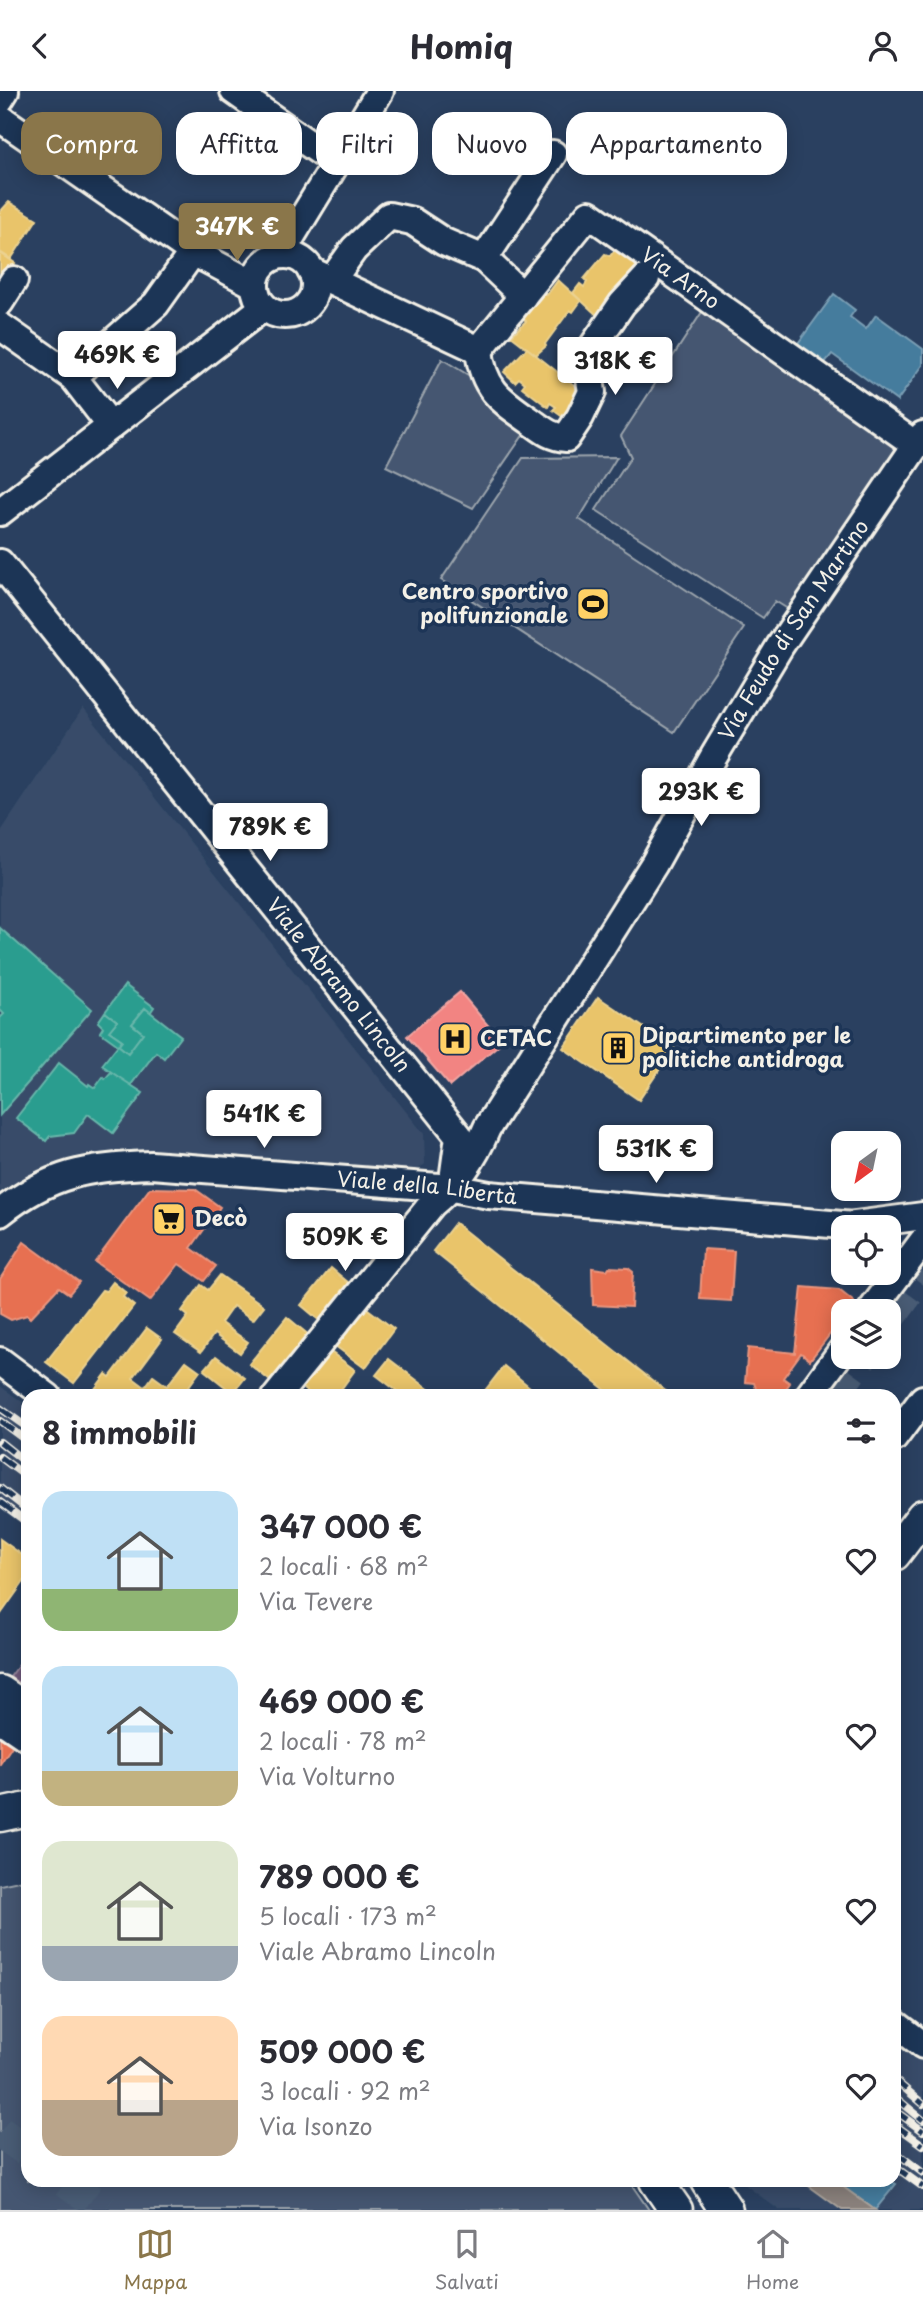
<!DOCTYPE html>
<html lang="it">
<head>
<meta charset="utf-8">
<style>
	:root { --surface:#fff; --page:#f2f2f3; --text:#2b2b33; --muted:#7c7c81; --line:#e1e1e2; --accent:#8a764a }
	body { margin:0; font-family:"Playpen Sans",sans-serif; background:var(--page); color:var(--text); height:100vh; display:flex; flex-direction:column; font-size:26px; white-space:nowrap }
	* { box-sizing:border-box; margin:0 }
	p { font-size:23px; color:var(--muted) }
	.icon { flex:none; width:38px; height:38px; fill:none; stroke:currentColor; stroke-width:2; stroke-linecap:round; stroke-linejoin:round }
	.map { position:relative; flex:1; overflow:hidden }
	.sheet { position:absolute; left:21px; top:1298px; width:880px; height:798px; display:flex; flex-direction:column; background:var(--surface); border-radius:21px; box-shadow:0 4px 18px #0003 }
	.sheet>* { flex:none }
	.hud { position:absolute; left:21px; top:21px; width:882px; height:63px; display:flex; gap:14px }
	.needle { width:46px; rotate:213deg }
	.controls { position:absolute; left:831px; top:1040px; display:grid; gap:14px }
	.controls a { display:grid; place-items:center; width:70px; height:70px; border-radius:14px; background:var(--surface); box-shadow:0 4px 18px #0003; font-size:35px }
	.price { position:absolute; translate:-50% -60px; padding:0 16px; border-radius:7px; background:#fff; color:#222; font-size:23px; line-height:46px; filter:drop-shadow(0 2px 4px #0008) }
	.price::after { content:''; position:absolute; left:50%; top:42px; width:21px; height:16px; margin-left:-10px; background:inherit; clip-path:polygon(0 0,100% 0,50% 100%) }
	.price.current { background:var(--accent); color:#fff }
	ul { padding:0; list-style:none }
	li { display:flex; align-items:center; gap:21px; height:175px; padding:0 21px }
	li span { display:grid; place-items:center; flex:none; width:196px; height:140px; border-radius:21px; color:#555 }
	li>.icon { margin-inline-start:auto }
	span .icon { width:84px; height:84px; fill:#fffc; stroke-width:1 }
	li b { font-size:30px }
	h2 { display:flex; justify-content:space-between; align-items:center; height:84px; padding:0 21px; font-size:30px }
	.chip { padding:0 24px; border-radius:21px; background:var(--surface); box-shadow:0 4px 18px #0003; font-size:24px; line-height:63px }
	.chip.current { background:var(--accent); color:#fff }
	header { display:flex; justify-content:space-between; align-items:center; height:91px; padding:0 21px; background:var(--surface); font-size:32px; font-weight:700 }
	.tabs { display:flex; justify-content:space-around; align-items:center; height:98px; border-top:2px solid var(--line); background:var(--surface); font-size:19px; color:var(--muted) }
	.tabs a { display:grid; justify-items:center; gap:4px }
	.tabs .current { color:var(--accent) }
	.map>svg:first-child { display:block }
</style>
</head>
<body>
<header><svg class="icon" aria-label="back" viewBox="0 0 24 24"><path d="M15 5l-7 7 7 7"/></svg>Homiq<svg class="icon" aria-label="person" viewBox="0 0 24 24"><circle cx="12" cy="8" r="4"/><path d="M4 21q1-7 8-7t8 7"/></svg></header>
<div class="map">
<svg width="923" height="2119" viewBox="0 0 923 2119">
	<rect width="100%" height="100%" fill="#2a4060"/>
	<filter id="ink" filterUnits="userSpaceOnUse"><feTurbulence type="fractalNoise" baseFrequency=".0143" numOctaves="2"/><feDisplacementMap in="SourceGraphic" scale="14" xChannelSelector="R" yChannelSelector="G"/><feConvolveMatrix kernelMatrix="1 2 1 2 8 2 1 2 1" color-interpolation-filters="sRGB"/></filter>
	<g filter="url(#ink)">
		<g fill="#374c69">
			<polygon points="83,617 424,1043 425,1073 417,1079 408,1079 130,1058 77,1065 34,1081 0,1100 0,742"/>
			<polygon points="0,1295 28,1315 28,1438 0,1417"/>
			<polygon points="894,1948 923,1969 923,2119 779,2119 740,2090 894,2090"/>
		</g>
		<g fill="#445771" stroke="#9ca4ac" stroke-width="2">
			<polygon points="704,218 894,351 896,362 791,520 775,510 763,527 596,419 631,366 621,345"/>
			<polygon points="442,268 473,287 484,312 526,340 473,417 386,375"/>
			<polygon points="617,366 579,428 744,537 674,641 441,489 523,367"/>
			<polygon points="28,1788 28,2090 629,2090 649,2119 0,2119 0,1794"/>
		</g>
		<g fill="#e9c46a" stroke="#ecd290" stroke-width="2">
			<polygon points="9,111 37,128 11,168 0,161 0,121"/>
			<polygon points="618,146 648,170 639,179 637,177 606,213 600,227 573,202 580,193 584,196 587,191 584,188 605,163 610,165 615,159 611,156"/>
			<polygon points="0,162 15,172 0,194"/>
			<polygon points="558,189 581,210 573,221 570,219 545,253 546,255 536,264 511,245 526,230 523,227 544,202 547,204"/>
			<polygon points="527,257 574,294 577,291 588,299 564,327 553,319 556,316 550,312 548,316 522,296 525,292 519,287 515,291 504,281"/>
			<polygon points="598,906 674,957 639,1009 563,957"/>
			<polygon points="455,1132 673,1306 614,1306 433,1160"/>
			<polygon points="331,1177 350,1193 320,1230 301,1214"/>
			<polygon points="220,1184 264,1215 253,1229 233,1215 221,1232 248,1251 240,1262 214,1243 201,1261 175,1243 188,1225 182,1220 201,1194 208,1199"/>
			<polygon points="113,1191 126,1202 123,1206 134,1215 74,1292 46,1271 102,1199 106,1200"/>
			<polygon points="364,1215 394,1238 365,1277 334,1254"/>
			<polygon points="287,1226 311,1246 273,1292 249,1273"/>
			<polygon points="147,1237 162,1248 133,1287 145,1296 153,1285 167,1295 186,1270 200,1280 181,1306 89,1306 106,1283 110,1286"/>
			<polygon points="328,1259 355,1279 337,1304 339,1306 315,1306 301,1296"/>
			<polygon points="216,1265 245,1287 233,1302 204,1279"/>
			<polygon points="389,1268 439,1306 405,1306 376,1284"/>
			<polygon points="504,1275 542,1306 480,1306"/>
			<polygon points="0,1448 28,1468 28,1485 1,1523"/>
		</g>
		<g fill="#e76f51" stroke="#eb967e" stroke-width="2">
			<polygon points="150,1097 195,1098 220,1116 191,1157 216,1175 204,1190 179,1173 150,1210 95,1171"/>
			<polygon points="24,1151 79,1191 69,1203 59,1196 30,1227 27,1224 11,1229 0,1223 0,1188"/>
			<polygon points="703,1158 734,1160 731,1210 700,1208"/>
			<polygon points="609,1176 628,1177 633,1181 631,1216 593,1214 592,1177 607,1179"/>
			<polygon points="802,1196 839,1199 854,1211 848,1220 844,1220 844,1225 810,1269 801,1262 783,1287 790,1292 780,1306 759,1306 754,1292 745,1291 748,1257 795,1262"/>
			<polygon points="0,1643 14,1652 0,1673"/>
		</g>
		<polygon fill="#6d597a" stroke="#96879b" stroke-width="2" points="28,1562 28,1600 10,1586"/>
		<g fill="#2a9d8f" stroke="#67b6aa" stroke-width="2">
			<polygon points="0,837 92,918 0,1024 0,927 4,923 0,919"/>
			<polygon points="125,894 154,916 150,922 145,917 132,933 143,942 128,962 118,954 122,949 109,940 117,930 105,921"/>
			<polygon points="145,917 181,945 164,967 156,961 130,995 102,974 118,954 128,962 143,942 132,933"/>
			<polygon points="105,921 117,930 109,940 122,949 118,954 100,941 103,936 98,931"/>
			<polygon points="59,972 88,995 89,993 95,997 103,986 105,988 111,981 143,1002 113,1042 88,1023 74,1042 50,1045 46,1050 16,1027"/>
		</g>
		<polygon fill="#f28482" stroke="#f3a5a1" stroke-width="2" points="460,901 502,951 450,995 407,945"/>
		<g fill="#457b9d" stroke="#7a9eb4" stroke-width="2">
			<polygon points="834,203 855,219 850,226 866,238 876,224 923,258 923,274 897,310 832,263 823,274 796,255"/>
			<polygon points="835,2090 891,2090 896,2093 875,2119"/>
		</g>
		<polygon fill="#8a817c" stroke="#aaa39c" stroke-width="2" points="802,2090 835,2090 875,2119 842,2119"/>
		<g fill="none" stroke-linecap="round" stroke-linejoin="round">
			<g stroke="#485b74" stroke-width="32" stroke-dasharray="32 16" stroke-linecap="butt">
				<polyline points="889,1228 923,1181"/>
				<polyline points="832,1306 862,1265"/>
				<polyline points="0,2041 28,2061"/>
				<polyline points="66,2090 105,2119"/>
			</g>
			<defs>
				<g id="minor">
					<polyline points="234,0 336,72"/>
					<polyline points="0,8 5,0"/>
					<polyline points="0,27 193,161 255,194"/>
					<polyline points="280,164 380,0"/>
					<circle cx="285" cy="194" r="30"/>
					<path id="s1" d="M311 180 479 259 589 123 916 354"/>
					<polyline points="332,189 354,158 389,125 412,130 444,151 484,168"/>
					<polyline points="523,205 484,168 553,63"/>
					<polyline points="0,211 14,189"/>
					<polyline points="0,235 73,286"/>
					<path d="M479 259C483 299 502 310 532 331 543 339 551 346 566 347L580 326 592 301 588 276 589 261 622 213 646 187"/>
					<polyline points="111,335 73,286 156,213 193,161"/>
					<polyline points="0,421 264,216"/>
					<path id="s2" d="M0 472 459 1045 453 1089"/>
					<path id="s3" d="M0 1122C50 1082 89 1076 151 1074L452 1097 489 1104 866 1136"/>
					<polyline points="855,1134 923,1125"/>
					<polyline points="871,1220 923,1150"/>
					<polyline points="0,1270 48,1306"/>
					<path id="s4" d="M276 1306 432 1113C457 1093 475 1066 487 1037L654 773 714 665 780 555 923 344"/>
					<polyline points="808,1306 844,1257"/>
					<polyline points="894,1347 923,1308"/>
					<polyline points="0,1628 28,1647"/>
					<polyline points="894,1932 923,1954"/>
				</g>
				<g id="major">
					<polyline points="894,1463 923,1425"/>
					<polyline points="0,1601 28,1620"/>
					<polyline points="0,1724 28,1718"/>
					<polyline points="656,2090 676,2119"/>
					<polyline points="707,2090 726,2119"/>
				</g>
			</defs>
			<use href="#minor" stroke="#f4f1e8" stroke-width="32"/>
			<use href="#major" stroke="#f4f1e8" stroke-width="37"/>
			<use href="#minor" stroke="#1d3557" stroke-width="26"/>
			<use href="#major" stroke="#1d3557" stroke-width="32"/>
			<defs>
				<g id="rail">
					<polyline points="0,1317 28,1337"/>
					<polyline points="0,1330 28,1351"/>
					<polyline points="0,1351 28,1373"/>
					<polyline points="0,1366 28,1387"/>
					<polyline points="0,1397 28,1419"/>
					<polyline points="0,1411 28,1432"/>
					<polyline points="894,1988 923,2013"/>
					<polyline points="894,2005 923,2029"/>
					<polyline points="894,2019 923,2040"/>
					<polyline points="894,2033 923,2054"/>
					<polyline points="894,2060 923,2082"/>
					<polyline points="894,2075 923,2096"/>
				</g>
			</defs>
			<use href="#rail" stroke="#f4f1e8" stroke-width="8"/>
			<use href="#rail" stroke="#1d3557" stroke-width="5" stroke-dasharray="16" stroke-linecap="butt"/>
		</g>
	</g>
	<defs>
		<symbol id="stadium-square" viewBox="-11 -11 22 22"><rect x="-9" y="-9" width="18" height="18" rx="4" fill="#ffd166" stroke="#1d3557"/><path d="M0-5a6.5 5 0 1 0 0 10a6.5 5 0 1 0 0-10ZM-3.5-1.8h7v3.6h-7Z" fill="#111"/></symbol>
		<symbol id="hospital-square" viewBox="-11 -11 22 22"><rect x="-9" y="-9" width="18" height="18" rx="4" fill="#ffd166" stroke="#1d3557"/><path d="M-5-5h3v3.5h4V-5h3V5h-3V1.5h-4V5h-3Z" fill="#111"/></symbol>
		<symbol id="building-square" viewBox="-11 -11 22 22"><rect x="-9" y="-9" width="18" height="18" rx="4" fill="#ffd166" stroke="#1d3557"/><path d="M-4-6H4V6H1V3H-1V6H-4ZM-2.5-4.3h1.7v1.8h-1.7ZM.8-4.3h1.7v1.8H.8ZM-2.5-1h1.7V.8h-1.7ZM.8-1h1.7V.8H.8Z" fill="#111"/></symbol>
		<symbol id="supermarket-square" viewBox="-11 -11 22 22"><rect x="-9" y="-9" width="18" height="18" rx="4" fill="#ffd166" stroke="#1d3557"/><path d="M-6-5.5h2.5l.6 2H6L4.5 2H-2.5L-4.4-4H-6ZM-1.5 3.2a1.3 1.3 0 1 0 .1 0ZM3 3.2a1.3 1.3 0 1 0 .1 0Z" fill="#111"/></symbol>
	</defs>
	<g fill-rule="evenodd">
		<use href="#stadium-square" x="574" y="494" width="38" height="38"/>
		<use href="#hospital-square" x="436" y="929" width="38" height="38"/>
		<use href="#building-square" x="599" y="938" width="38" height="38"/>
		<use href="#supermarket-square" x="150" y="1109" width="38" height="38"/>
	</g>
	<g text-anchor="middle" stroke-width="7" stroke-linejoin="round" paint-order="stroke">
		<g font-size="21" fill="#f4f1e8" stroke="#1d3557">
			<text dy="7" stroke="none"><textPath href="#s1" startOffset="472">Via Arno</textPath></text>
			<text dy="7" stroke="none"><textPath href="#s4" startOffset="928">Via Feudo di San Martino</textPath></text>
			<text dy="7" stroke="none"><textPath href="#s2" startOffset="541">Viale Abramo Lincoln</textPath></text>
			<text dy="7" stroke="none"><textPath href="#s3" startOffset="439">Viale della Libertà</textPath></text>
		</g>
		<g font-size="21" font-weight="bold" fill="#f4f1e8" stroke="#1d3557" text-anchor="start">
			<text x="568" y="508" text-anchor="end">Centro sportivo<tspan x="568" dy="24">polifunzionale</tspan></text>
			<text x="642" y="952">Dipartimento per le<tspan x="642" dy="24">politiche antidroga</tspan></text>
			<text x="480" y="955">CETAC</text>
			<text x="194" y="1135">Decò</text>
		</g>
	</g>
</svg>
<div class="controls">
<a><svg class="needle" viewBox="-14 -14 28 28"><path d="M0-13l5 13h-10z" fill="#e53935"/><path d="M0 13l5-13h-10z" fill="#7c7c81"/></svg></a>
<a><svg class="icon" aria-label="locate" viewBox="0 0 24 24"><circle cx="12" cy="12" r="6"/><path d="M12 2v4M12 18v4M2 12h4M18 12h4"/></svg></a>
<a><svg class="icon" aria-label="layers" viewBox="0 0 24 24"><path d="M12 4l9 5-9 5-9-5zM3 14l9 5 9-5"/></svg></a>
</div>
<b class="price current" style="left:237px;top:172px">347K €</b>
<b class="price" style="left:117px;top:300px">469K €</b>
<b class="price" style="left:615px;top:306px">318K €</b>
<b class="price" style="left:701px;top:737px">293K €</b>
<b class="price" style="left:270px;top:772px">789K €</b>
<b class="price" style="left:264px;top:1059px">541K €</b>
<b class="price" style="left:656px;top:1094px">531K €</b>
<b class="price" style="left:345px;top:1182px">509K €</b>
<div class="hud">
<a class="chip current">Compra</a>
<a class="chip">Affitta</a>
<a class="chip">Filtri</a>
<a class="chip">Nuovo</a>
<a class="chip">Appartamento</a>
</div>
<section class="sheet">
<h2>8 immobili<svg class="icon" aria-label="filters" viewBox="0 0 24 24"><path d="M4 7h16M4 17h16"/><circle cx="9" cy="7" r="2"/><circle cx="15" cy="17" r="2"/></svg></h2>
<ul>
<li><span style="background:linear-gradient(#bfe0f5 70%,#8fb573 0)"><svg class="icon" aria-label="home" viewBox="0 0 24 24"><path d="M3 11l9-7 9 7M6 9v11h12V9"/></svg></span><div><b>347 000 €</b><p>2 locali · 68 m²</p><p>Via Tevere</p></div><svg class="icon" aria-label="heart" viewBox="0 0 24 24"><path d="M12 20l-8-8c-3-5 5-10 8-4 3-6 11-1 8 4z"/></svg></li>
<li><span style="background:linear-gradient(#bfe0f5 75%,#c2b280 0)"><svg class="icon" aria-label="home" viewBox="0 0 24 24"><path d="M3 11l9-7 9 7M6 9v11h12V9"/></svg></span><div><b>469 000 €</b><p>2 locali · 78 m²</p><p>Via Volturno</p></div><svg class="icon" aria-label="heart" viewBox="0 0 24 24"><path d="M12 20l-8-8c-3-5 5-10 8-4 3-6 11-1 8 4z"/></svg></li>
<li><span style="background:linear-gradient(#dfe7d0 75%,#9aa5b1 0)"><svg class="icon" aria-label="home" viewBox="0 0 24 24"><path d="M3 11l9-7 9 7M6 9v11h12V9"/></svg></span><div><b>789 000 €</b><p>5 locali · 173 m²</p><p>Viale Abramo Lincoln</p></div><svg class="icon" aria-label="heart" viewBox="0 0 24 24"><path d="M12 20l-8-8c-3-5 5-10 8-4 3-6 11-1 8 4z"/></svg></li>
<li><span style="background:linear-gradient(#ffd9b3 60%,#b9a48a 0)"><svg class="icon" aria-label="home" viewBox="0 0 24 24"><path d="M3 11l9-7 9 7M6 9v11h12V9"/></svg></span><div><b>509 000 €</b><p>3 locali · 92 m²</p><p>Via Isonzo</p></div><svg class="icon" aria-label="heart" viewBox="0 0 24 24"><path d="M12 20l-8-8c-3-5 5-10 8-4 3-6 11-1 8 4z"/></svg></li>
</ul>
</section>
</div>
<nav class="tabs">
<a class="current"><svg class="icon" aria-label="map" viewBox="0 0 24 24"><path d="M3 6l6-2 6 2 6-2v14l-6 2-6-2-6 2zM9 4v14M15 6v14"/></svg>Mappa</a>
<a><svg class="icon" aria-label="saved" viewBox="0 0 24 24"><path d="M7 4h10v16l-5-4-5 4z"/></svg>Salvati</a>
<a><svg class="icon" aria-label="home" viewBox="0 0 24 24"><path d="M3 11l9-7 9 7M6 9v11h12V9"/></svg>Home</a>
</nav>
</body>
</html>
